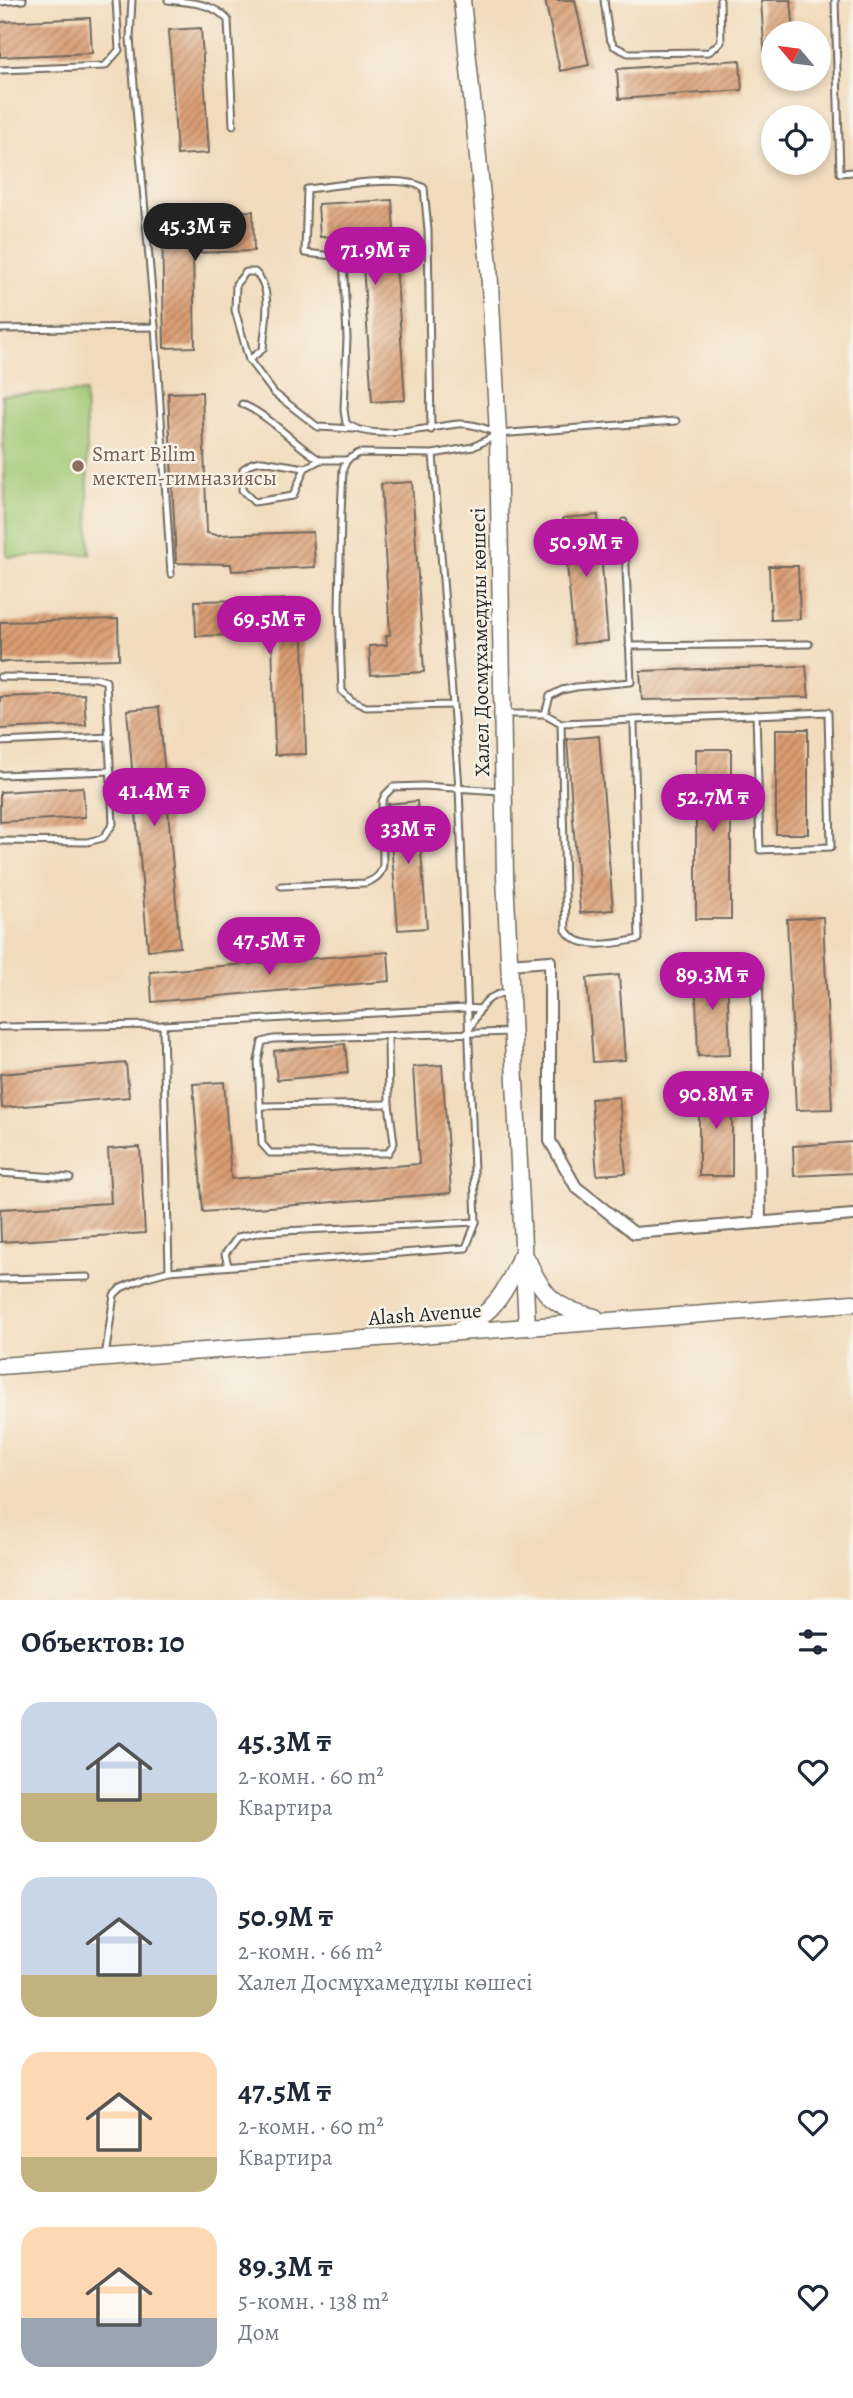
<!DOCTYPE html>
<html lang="ru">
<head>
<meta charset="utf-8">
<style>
	:root { --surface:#fff; --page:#f2f2f3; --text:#1f2937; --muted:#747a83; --accent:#b5179e }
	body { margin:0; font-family:Alegreya,serif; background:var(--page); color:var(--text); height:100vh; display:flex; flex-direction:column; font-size:26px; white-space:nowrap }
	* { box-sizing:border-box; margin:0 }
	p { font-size:23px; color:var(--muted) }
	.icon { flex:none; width:38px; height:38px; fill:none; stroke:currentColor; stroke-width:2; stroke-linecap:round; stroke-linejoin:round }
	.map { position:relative; height:1600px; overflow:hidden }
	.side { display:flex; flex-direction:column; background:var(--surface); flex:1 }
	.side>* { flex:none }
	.needle { width:46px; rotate:299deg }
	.fabs { position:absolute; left:761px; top:21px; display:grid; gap:14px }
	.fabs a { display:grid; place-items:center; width:70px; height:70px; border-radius:50%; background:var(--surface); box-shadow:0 4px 10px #0003; font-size:35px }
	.price { position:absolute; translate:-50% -60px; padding:0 16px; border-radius:24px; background:var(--accent); color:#fff; font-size:23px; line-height:46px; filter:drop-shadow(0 2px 4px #0008) }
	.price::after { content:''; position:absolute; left:50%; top:42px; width:21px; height:16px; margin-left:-10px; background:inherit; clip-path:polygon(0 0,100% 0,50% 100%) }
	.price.on { background:#222; color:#fff }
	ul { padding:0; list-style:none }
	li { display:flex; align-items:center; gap:21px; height:175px; padding:0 21px }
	li span { display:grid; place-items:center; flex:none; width:196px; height:140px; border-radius:21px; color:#555 }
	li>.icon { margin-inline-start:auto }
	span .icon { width:84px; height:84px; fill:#fffc; stroke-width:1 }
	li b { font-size:30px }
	h2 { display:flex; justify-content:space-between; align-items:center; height:84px; padding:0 21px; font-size:30px }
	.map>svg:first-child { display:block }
</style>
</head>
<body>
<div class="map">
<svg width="853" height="1600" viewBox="0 0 853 1600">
	<defs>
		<pattern id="building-hatch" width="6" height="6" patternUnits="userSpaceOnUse" patternTransform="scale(1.75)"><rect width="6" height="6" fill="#d99c72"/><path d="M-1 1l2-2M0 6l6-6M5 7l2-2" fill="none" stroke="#b07f5e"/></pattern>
	</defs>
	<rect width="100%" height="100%" fill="#f7f3e8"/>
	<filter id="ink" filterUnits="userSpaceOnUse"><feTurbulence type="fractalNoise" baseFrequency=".0143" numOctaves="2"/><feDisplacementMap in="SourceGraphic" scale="14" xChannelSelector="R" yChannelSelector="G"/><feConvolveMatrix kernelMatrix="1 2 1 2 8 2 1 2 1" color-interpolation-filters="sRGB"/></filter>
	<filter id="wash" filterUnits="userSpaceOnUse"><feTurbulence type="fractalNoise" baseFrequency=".00686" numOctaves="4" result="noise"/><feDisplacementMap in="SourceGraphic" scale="28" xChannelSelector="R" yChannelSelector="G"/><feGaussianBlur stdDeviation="1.57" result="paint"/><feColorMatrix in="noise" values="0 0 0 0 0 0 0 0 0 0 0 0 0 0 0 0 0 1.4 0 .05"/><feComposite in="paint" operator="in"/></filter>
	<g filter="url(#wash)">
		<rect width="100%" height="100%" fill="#f2dbbc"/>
		<polygon fill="#a0c873" stroke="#667a4f" stroke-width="2" points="85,392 90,554 7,557 2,395"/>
		<g id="blocks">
			<g fill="url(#building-hatch)">
				<polygon points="545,0 575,0 589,65 560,71"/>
				<polygon points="761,0 791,0 794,33 774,33 774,60 765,60"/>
				<polygon points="90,18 92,53 0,57 0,22"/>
				<polygon points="201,28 209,153 177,155 169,30"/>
				<polygon points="740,60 742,90 619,99 617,69"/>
				<polygon points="392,200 405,400 372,402 361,234 320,237 318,204"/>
				<polygon points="253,211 254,251 193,253 195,347 164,348 162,214"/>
				<polygon points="202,392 207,533 216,535 313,532 315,567 232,571 231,564 176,563 168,393"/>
				<polygon points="412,482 424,672 371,675 369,646 387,645 386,636 390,635 381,484"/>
				<polygon points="598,515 608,641 574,644 563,518"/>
				<polygon points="769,566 798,566 800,619 771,620"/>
				<polygon points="302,599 306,754 275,755 272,634 196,636 195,601"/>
				<polygon points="118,619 119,659 0,662 0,622"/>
				<polygon points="806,666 809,697 642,700 640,671"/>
				<polygon points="84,694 86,725 0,729 0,697"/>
				<polygon points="159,707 180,947 148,950 127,710"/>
				<rect x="776" y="729" width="32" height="105"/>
				<polygon points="599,736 613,910 580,913 567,739"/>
				<rect x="696" y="749" width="35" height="170"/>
				<polygon points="83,787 85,817 0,822 0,792"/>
				<polygon points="417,801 427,928 398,930 388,804"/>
				<polygon points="823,917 832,1109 796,1110 787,919"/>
				<polygon points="388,952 390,981 152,1002 150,972"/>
				<polygon points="727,968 730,1055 698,1056 695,969"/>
				<polygon points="619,975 625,1060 593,1062 587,978"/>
				<polygon points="345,1044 348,1073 277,1080 274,1051"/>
				<polygon points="126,1063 129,1097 2,1108 0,1074"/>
				<polygon points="442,1065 451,1193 203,1212 193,1084 224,1082 231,1179 419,1164 413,1067"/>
				<rect x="699" y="1086" width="33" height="90"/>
				<polygon points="619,1097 626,1173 597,1175 591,1099"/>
				<polygon points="853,1142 853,1173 794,1176 793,1146"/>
				<polygon points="140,1147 145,1233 1,1242 0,1209 111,1203 108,1149"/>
			</g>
		</g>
	</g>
	<g filter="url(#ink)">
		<use href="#blocks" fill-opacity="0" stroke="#71695e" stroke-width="2"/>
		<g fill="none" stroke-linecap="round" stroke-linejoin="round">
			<defs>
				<g id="lane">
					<path d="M168 0C190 3 212 2 228 20L233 125"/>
					<polyline points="604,0 609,37 614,46 628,53 709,52 721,42 720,0"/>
					<polyline points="835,0 840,173 853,172"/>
					<polyline points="0,2 23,0"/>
					<polyline points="0,70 105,66 119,50 116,0"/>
					<polyline points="155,327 171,574"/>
					<polyline points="0,329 155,327 130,38 132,0"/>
					<path d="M249 360 263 349C265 325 274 289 255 272H246L236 284 235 310 249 360 274 393 318 427 354 429"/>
					<path d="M242 404C272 417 292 443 320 460"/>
					<path d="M431 430 428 230 424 188C403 174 335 186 307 189L305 253 343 257 347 338 344 410 346 423C372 443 427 427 458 424 471 423 483 428 495 432"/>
					<polyline points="433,454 453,705 366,707 351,700 342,691 339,607 341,514 343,469 347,460 359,453 433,454 473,447 498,434 676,421"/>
					<polyline points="305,468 293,496 254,502 242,490 243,469 252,463 262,461 305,468 320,460 347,460"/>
					<polyline points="629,646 809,644"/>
					<polyline points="0,677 96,678 106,681 113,824 103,838 87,842 0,841"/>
					<polyline points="504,714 545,714 561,723 828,712 831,847 760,850 756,714"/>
					<polyline points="545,714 550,696 562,690 576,687 631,682 624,522"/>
					<path d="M561 723 566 930C579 952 618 943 639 939L634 722"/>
					<polyline points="0,742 110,737"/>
					<polyline points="0,775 111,771"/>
					<path d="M281 886 365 883C375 880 382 875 383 864L382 802 385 795 393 787 423 786 500 791"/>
					<polyline points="163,1025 169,1271"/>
					<polyline points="0,1027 163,1025 466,1008 480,1009"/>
					<path d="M468 1032C480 1011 481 996 508 992"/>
					<polyline points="388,1037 389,1104 394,1143 388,1153 270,1153 262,1144 258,1061 262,1042 273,1039 512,1032"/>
					<polyline points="261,1106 389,1104"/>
					<polyline points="0,1173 70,1178"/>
					<polyline points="228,1265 225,1254 238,1237 261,1232 476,1222 459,788 453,705"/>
					<polyline points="0,1279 88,1277"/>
					<polyline points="105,1357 114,1295 121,1288 147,1277 169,1271 466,1248 476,1222"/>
				</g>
				<g id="street">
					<polyline points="508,964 550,961 550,1141 576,1187 634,1233 853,1215"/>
					<polyline points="757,976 760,1223"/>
				</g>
				<g id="secondary">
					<polyline points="462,0 489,266 498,434 505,876 527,1327"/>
					<path d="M528 1261C543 1296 556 1309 595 1317"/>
					<path d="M461 1329C493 1314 508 1289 520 1257"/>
					<polyline points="0,1366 853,1303"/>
				</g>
			</defs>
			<use href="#lane" stroke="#71695e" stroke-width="9"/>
			<use href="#street" stroke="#71695e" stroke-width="14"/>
			<use href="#secondary" stroke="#71695e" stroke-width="19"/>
			<use href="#lane" stroke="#fff" stroke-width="5"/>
			<use href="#street" stroke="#fff" stroke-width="10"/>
			<use href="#secondary" stroke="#fff" stroke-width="16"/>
		</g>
	</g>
	<circle fill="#8d6e63" stroke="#f7f3e8" stroke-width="2.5" cx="78" cy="466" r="7"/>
	<g text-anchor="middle" stroke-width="5" stroke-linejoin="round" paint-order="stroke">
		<g font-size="21" fill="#785e54" stroke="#f7f3e8" text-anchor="start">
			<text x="92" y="461">Smart Bilim<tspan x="92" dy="24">мектеп-гимназиясы</tspan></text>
		</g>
		<g font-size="21" fill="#2b2b2b" stroke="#f7f3e8">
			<text transform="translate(480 642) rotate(-91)" y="7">Халел Досмұхамедұлы көшесі</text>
			<text transform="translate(425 1314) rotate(-4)" y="7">Alash Avenue</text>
		</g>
	</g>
</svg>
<div class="fabs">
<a><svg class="needle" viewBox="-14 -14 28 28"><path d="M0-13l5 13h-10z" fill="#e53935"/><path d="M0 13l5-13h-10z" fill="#747a83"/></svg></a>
<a><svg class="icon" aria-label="locate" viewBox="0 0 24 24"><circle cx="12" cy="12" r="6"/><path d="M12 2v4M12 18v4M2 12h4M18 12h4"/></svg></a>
</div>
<b class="price on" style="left:195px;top:263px">45.3M ₸</b>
<b class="price" style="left:375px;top:287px">71.9M ₸</b>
<b class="price" style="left:586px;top:579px">50.9M ₸</b>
<b class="price" style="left:269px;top:656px">69.5M ₸</b>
<b class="price" style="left:154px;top:828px">41.4M ₸</b>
<b class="price" style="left:713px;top:834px">52.7M ₸</b>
<b class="price" style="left:408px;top:866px">33M ₸</b>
<b class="price" style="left:269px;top:977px">47.5M ₸</b>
<b class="price" style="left:712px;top:1012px">89.3M ₸</b>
<b class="price" style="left:716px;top:1131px">90.8M ₸</b>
</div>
<section class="side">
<h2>Объектов: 10<svg class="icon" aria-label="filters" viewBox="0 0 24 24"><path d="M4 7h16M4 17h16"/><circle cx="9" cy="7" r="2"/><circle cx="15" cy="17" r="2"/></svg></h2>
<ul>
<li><span style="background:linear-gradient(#c9d6e8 65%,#c2b280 0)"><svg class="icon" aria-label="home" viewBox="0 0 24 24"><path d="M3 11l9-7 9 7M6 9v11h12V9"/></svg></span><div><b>45.3M ₸</b><p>2-комн. · 60 m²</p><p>Квартира</p></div><svg class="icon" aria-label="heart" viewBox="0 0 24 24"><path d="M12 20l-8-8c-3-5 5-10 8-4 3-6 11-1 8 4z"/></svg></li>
<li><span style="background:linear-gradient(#c9d6e8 70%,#c2b280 0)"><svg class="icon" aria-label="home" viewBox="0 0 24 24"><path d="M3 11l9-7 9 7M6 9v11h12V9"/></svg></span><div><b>50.9M ₸</b><p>2-комн. · 66 m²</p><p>Халел Досмұхамедұлы көшесі</p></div><svg class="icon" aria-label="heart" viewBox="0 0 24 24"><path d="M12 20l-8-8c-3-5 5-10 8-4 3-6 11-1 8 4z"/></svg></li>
<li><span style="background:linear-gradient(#ffd9b3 75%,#c2b280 0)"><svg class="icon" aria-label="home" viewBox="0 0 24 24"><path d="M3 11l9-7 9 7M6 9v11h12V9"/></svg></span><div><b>47.5M ₸</b><p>2-комн. · 60 m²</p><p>Квартира</p></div><svg class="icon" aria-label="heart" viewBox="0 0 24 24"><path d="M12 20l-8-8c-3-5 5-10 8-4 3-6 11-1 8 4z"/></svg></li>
<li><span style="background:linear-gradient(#ffd9b3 65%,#9aa5b1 0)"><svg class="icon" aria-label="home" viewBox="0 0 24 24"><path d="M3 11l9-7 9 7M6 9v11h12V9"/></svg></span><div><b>89.3M ₸</b><p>5-комн. · 138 m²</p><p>Дом</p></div><svg class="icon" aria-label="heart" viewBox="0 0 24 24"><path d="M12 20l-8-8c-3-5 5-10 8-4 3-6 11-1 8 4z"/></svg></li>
</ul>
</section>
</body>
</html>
